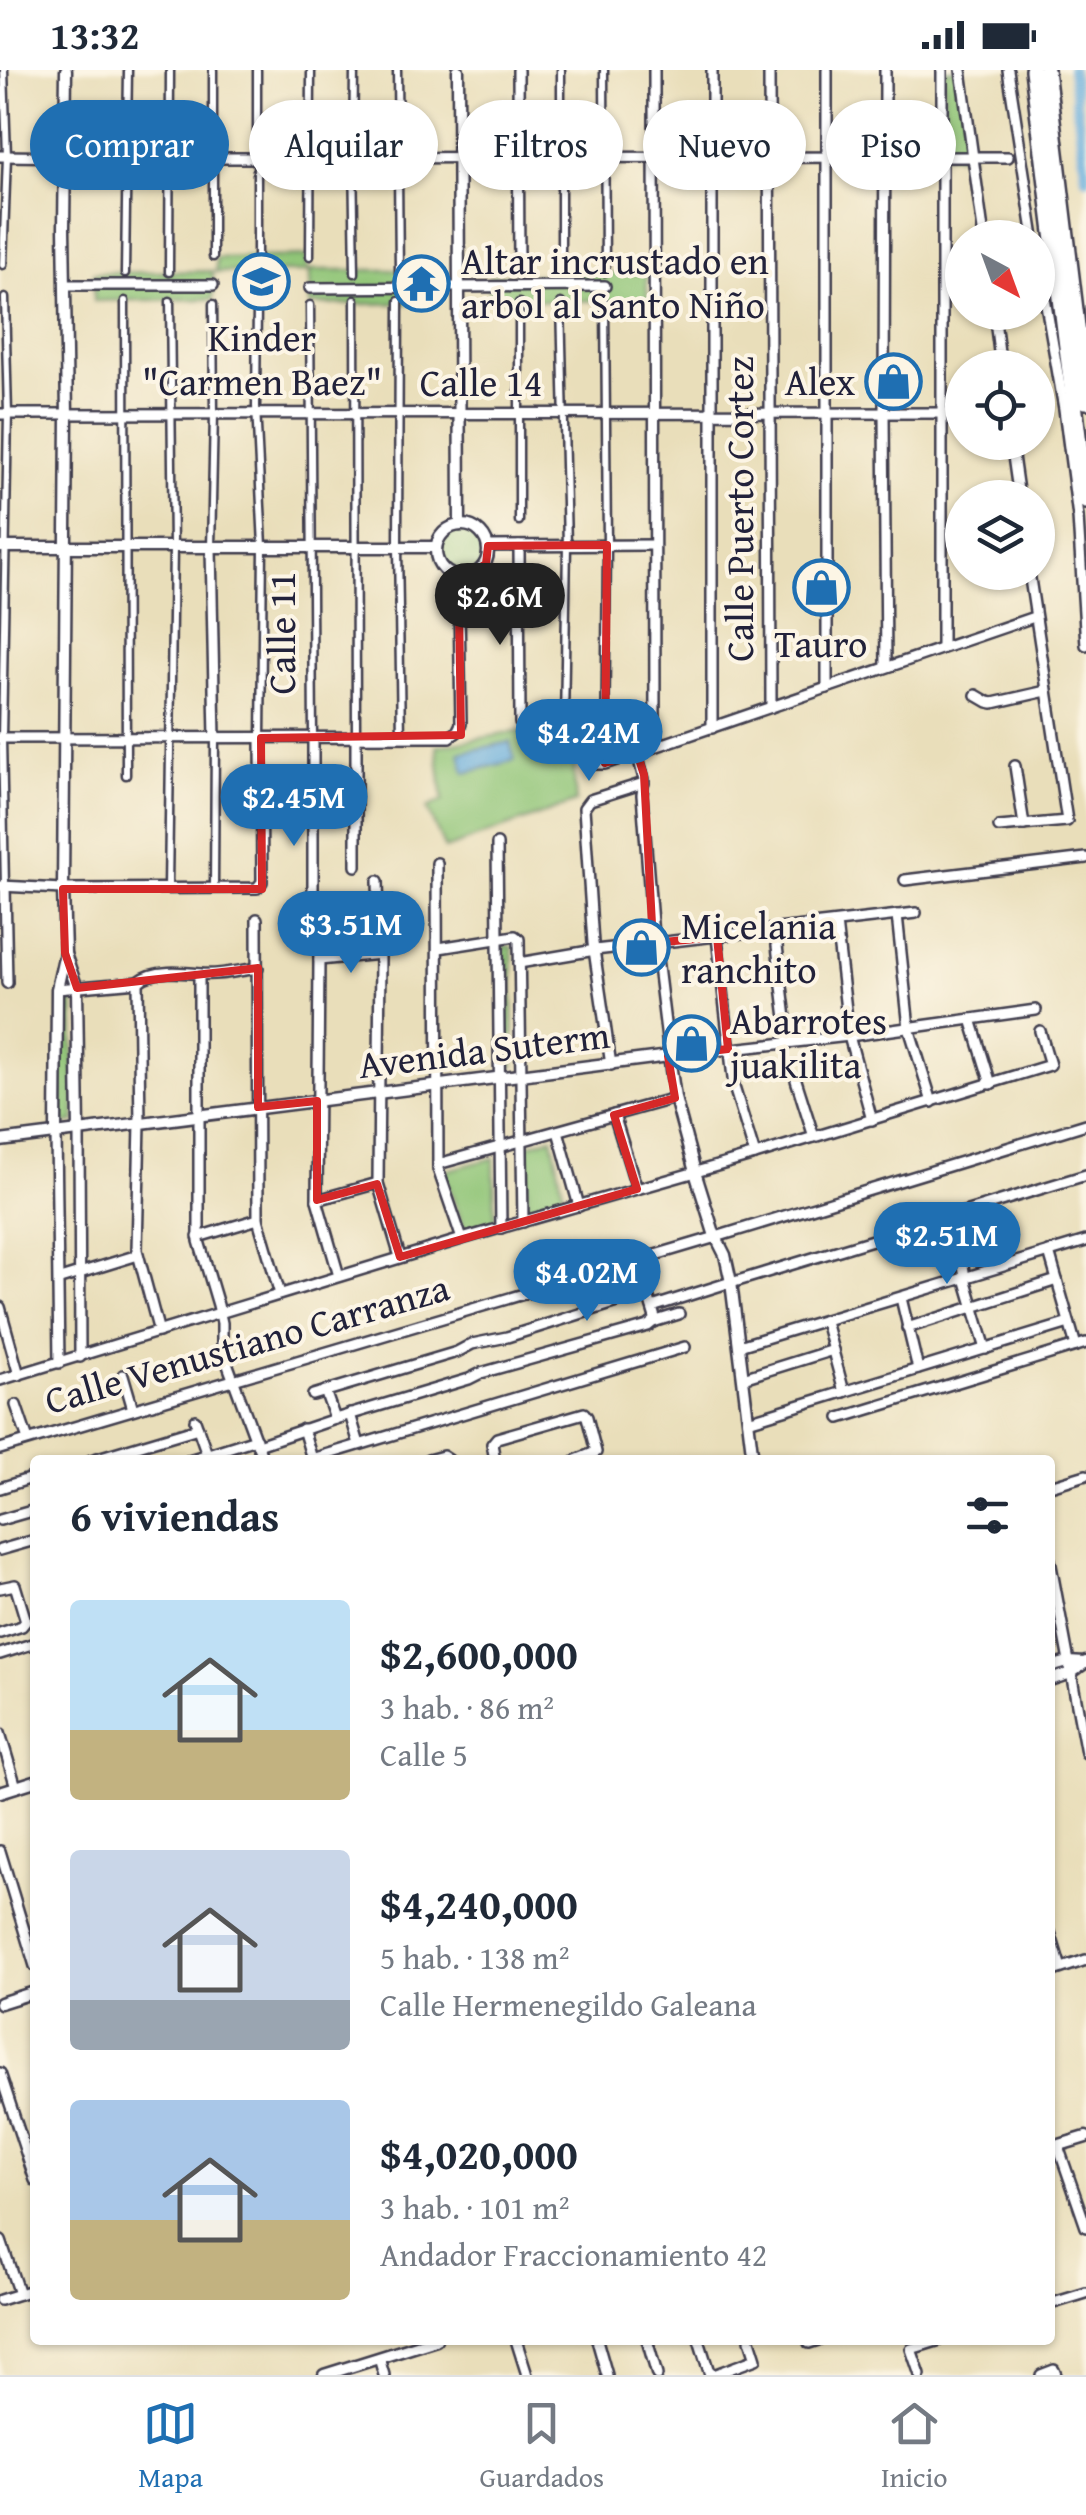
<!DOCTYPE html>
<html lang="es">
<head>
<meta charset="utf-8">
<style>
	:root { --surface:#fff; --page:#f2f2f3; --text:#1f2937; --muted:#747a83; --line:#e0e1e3; --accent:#1f6fb2 }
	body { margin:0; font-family:"Gentium Book Plus",serif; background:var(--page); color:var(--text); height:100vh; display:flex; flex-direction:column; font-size:38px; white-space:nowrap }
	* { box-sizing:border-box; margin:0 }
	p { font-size:32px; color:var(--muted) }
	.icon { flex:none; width:55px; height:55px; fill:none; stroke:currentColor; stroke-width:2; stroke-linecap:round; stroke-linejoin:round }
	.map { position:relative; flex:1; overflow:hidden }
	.side { position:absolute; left:30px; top:1385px; width:1025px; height:890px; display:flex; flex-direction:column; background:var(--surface); border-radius:10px; box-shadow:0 2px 8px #0004 }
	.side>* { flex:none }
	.top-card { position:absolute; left:30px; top:30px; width:1028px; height:90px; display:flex; gap:20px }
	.needle { width:65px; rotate:139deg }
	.tools { position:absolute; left:945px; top:150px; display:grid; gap:20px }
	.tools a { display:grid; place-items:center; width:110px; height:110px; border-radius:50%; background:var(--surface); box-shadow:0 2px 8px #0004; font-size:50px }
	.price { position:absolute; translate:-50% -85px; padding:0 22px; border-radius:35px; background:var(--accent); color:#fff; font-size:32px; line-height:65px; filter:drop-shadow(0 2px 5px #0008) }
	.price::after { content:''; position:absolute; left:50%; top:60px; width:30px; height:22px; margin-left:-15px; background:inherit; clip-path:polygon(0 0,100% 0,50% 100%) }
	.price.on { background:#222; color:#fff }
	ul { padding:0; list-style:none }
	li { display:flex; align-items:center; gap:30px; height:250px; padding:0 40px }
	li span { display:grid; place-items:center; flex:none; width:280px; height:200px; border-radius:10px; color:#555 }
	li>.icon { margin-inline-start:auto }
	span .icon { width:120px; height:120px; fill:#fffc; stroke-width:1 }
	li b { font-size:42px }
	h2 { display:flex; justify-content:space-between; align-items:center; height:120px; padding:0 40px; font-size:42px }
	.chip { padding:0 35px; border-radius:45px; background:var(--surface); box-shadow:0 2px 8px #0004; font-size:35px; line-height:90px }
	.chip.on { background:var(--accent); color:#fff }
	.status { display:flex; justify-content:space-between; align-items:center; height:70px; padding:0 50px; background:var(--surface); direction:ltr }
	.status svg { height:28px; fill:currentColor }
	.tab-bar { display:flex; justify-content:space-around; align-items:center; height:140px; border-top:2px solid var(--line); background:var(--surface); font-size:28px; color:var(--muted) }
	.tab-bar a { display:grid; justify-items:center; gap:5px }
	.tab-bar .on { color:var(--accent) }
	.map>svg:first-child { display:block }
</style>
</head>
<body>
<div class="status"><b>13:32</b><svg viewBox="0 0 49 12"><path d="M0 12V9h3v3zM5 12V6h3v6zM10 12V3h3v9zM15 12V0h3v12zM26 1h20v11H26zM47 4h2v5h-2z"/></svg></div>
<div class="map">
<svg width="1086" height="2305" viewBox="0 0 1086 2305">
	<rect width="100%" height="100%" fill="#fcf5e5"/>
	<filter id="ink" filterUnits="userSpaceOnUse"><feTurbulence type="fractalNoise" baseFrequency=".01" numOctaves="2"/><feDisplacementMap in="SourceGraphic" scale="20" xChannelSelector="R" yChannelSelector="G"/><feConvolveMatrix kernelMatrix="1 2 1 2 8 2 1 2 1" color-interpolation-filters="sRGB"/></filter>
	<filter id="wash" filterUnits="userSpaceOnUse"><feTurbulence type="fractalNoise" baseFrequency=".0048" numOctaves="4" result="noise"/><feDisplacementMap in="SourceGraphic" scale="40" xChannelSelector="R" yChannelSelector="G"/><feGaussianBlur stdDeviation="2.25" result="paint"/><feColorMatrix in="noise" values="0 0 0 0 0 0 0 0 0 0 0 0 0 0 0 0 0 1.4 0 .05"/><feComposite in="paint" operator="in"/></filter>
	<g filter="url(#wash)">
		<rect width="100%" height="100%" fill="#e9deba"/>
		<g fill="#90c577" stroke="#597459" stroke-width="2.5">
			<polygon points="944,0 958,0 971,86 944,85"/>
			<polygon points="307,186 307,202 216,202 216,188"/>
			<polygon points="310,200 426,200 426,233 310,235"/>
			<polygon points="213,201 213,229 94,231 94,203"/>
			<polygon points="640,203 646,205 648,231 488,230 490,206"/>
			<circle cx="462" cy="481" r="26"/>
			<polygon points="577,656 574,706 576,732 445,779 427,738 443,730 437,676 544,657"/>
			<polygon points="503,876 512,877 514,996 505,997"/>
			<polygon points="61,925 73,925 75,1052 61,1054"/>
			<polygon points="552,1067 565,1131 528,1142 525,1076"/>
			<polygon points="494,1088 495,1153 465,1161 443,1101"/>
		</g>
		<polygon fill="#65acdc" stroke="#44678c" stroke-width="2.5" points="510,672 515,690 465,703 460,683"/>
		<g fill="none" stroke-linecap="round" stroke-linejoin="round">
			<polyline stroke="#65acdc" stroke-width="10" points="1072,0 1086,108"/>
		</g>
	</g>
	<g filter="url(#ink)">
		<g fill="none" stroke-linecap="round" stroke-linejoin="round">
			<defs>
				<g id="pedestrian">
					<polyline points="354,0 353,88 355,203"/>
					<polyline points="397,0 399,203"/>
					<polyline points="604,0 605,202"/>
					<polyline points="310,186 311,0"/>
					<polyline points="213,187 213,0"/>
					<polyline points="257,187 257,0"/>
					<polyline points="3,195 7,86 4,0"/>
					<polyline points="169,202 170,0"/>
					<polyline points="561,202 561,0"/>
					<polyline points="125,203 128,0"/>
					<polyline points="5,228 8,344 2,668 5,816"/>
					<polyline points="355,230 356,667"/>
					<polyline points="125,231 126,705"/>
					<polyline points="399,231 398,477 401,667"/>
					<polyline points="519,233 519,451"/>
					<polyline points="561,233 567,475 564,652"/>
					<polyline points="605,233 607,475 605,694"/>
					<polyline points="257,234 256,336 263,476 261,668"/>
					<polyline points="310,235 313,668"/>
					<polyline points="211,478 214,344 213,234"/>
					<polyline points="168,818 173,477 170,231"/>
					<polyline points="214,818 215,668"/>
				</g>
				<g id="minor">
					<polyline points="518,0 519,203"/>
					<polyline points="654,0 655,677"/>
					<polyline points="769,0 771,637"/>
					<polyline points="827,0 827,618"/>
					<polyline points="885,0 884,343 886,597"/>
					<polyline points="961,0 984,168"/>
					<polyline points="1008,0 1034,168"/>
					<polyline points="0,86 170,88 1008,87"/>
					<polyline points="1038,188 1064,339 1078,447 1086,575"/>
					<polyline points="65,215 213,215"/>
					<polyline points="310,218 605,216"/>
					<polyline points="994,242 1001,298"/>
					<polyline points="0,344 962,343"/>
					<polyline points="1011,372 1019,428"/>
					<polyline points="488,476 654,475"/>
					<polyline points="519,476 520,653"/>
					<polyline points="211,478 215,668"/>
					<polyline points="460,533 465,507"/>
					<polyline points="942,578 942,0"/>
					<polyline points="976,625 988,632 993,633 1046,621"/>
					<polyline points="712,658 712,0"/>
					<polyline points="356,667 356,796"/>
					<polyline points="0,668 450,667 457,662 461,654 459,536 455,507"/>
					<polyline points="313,668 313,828 318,844 319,890 317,1130 339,1206"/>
					<polyline points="590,679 593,694 605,694 1034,547"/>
					<polyline points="637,683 644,709 642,725 653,866 656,880 669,986 849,966 1036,940"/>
					<polyline points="1015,696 1024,755"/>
					<polyline points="999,757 1067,751 1029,502"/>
					<polyline points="497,774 501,1158"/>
					<polyline points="437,793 438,1099 462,1169"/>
					<polyline points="905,810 1086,788"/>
					<polyline points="378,811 380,884 378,1113 400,1187"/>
					<polyline points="0,816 63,819 257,818 262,812 261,668"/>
					<polyline points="5,816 7,913"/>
					<polyline points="897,845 909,958 932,1032"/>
					<polyline points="257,849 258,1149 280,1224"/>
					<polyline points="836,853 849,966 872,1050"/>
					<polyline points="775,860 789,972"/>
					<polyline points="717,867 734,1017 755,1085"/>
					<polyline points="439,878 515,866 519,869 523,1152"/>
					<polyline points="319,890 380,884"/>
					<polyline points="519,893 595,880 916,843"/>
					<polyline points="199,904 199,1171 218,1235 222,1253 222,1279 263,1390"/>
					<polyline points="138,912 140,1053 137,1180 159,1262"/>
					<path d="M57 919 138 912C153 899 183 902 201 904 219 906 241 900 258 898"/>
					<polyline points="971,949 991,1014"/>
					<polyline points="611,995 593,873 584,738 590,730 644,713"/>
					<polyline points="796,1010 814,1067"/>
					<polyline points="614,1045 637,1119"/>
					<polyline points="79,1061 80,1287"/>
					<polyline points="558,1061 579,1136"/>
					<polyline points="56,1063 59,1293"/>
					<polyline points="438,1094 675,1028"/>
					<polyline points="317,1130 378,1113"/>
					<polyline points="955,1144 965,1208 986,1279"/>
					<polyline points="198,1167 258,1149"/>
					<polyline points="1049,1182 1076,1276"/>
					<polyline points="60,1209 138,1185"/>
					<polyline points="731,1213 1086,1105"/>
					<polyline points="901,1228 918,1299"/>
					<polyline points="0,1237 19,1305"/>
					<polyline points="652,1237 731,1212"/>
					<polyline points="825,1251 844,1322"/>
					<polyline points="907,1258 1057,1210"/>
					<polyline points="739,1276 1086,1171"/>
					<polyline points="123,1305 133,1339"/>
					<polyline points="743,1308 833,1280"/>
					<polyline points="0,1310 462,1169 755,1085 1050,995 1040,961"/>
					<polyline points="325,1321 335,1349"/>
					<polyline points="313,1325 457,1282 472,1274 507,1267 643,1224 649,1228 656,1251"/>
					<polyline points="16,1335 28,1370"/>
					<polyline points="350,1344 359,1374"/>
					<polyline points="840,1348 1086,1273"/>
					<polyline points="195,1350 207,1384"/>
					<polyline points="748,1351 1069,1253"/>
					<polyline points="303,1359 312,1389 685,1277"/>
					<polyline points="258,1375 335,1349 469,1309 481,1303 648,1256 653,1252 679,1244"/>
					<polyline points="0,1379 716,1167 1086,1054"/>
					<polyline points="91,1390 198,1358"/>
					<polyline points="189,1390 256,1369"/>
					<polyline points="428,1390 443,1386 449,1390"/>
					<polyline points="495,1390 492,1374 497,1368 584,1343 587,1347 596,1382 576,1390"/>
					<polyline points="1050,1416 1086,1405"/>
					<polyline points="0,1418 35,1407"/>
					<polyline points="0,1450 35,1440"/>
					<polyline points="0,1480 35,1470"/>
					<polyline points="1050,1490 1086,1683"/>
					<polyline points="0,1518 15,1515 26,1551 22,1556 0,1563"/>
					<polyline points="0,1584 35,1573"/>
					<polyline points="0,1663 16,1717"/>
					<polyline points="0,1781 35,1896"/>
					<polyline points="1050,1862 1061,1898"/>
					<polyline points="1050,1902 1086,1890"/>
					<polyline points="0,2003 35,2110"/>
					<polyline points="1058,2076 1086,2157"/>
					<polyline points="1,2171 19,2224"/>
					<polyline points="0,2230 35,2219"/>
					<polyline points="1050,2234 1086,2223"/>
					<polyline points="516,2270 527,2305"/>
					<polyline points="597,2270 607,2305"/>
					<polyline points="647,2270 657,2305"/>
					<polyline points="699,2270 710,2305"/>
					<polyline points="808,2270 809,2273 818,2270"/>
					<polyline points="379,2288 384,2305"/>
					<polyline points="713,2305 756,2289 750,2270"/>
					<polyline points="920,2305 911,2279 940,2270"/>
					<polyline points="1041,2305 1054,2300 1056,2305"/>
				</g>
				<g id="tertiary">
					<polyline points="458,0 460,455"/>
					<circle cx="462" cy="481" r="26"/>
					<polyline points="0,477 436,477"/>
					<polyline points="65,884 77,918 79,1061"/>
					<polyline points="56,1063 57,919 65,883 63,819 67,345 64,157 66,0"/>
					<polyline points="0,1071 669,986 675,1028 695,1102 714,1163 725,1185 731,1212 753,1390"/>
					<polyline points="1050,1597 1068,1592 1085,1593"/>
					<polyline points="1050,1610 1071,1603 1086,1592"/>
					<polyline points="0,1722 35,1711"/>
					<polyline points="0,1933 35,1922"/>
					<polyline points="1050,2078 1086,2067"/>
					<polyline points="324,2305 436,2270"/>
				</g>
				<g id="motorway">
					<polyline points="1033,0 1086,431"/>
					<polyline points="1046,0 1086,331"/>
				</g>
			</defs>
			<use href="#pedestrian" stroke="#403e4e" stroke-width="11"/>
			<use href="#minor" stroke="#403e4e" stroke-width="14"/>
			<use href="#tertiary" stroke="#403e4e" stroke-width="15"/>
			<use href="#motorway" stroke="#403e4e" stroke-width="20"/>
			<use href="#pedestrian" stroke="#fff" stroke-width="6"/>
			<use href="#minor" stroke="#fff" stroke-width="9"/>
			<use href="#tertiary" stroke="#fff" stroke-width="10"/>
			<use href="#motorway" stroke="#fff" stroke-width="15"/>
		</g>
	</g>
	<path fill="none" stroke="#d62828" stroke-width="8" stroke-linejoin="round" d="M607 475 605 693 637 683 644 705 653 873 717 867 728 979 668 986 675 1028 614 1045 637 1119 400 1187 377 1114 317 1130V1031L258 1037V898L77 918 65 883 63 819H262L261 668 461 665 459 536 465 507 486 494 488 476Z"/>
	<defs>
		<symbol id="school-ring" viewBox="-11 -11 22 22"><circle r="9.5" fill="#fcf5e5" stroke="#1f6fb2" stroke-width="1.5"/><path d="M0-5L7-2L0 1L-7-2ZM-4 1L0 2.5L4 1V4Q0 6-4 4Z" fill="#1f6fb2"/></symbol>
		<symbol id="temple-ring" viewBox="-11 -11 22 22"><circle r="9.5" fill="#fcf5e5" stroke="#1f6fb2" stroke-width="1.5"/><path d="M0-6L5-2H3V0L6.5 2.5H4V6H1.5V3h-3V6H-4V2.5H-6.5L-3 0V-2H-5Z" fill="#1f6fb2"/></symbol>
		<symbol id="shop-ring" viewBox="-11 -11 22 22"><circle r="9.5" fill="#fcf5e5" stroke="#1f6fb2" stroke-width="1.5"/><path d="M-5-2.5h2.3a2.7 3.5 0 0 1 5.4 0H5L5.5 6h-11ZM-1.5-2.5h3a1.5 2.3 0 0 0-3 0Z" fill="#1f6fb2"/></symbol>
	</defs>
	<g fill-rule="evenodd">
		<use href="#school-ring" x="230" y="180" width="63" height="63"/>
		<use href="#temple-ring" x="390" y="182" width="63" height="63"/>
		<use href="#shop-ring" x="862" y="280" width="63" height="63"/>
		<use href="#shop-ring" x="790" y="486" width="63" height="63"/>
		<use href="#shop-ring" x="610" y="846" width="63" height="63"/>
		<use href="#shop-ring" x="660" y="942" width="63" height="63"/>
	</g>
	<g text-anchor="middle" stroke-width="8" stroke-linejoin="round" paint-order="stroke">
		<g font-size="38" fill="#22223b" stroke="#fcf5e5" text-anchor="start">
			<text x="461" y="204">Altar incrustado en<tspan x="461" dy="44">arbol al Santo Niño</tspan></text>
			<text x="262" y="281" text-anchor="middle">Kinder<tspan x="262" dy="44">"Carmen Baez"</tspan></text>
			<text x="855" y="325" text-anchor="end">Alex</text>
			<text x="821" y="587" text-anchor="middle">Tauro</text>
			<text x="681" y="869">Micelania<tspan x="681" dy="44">ranchito</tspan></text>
			<text x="730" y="964">Abarrotes<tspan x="730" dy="44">juakilita</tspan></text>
		</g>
		<g font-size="38" fill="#22223b" stroke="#fcf5e5">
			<text x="481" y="326">Calle 14</text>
			<text transform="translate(740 439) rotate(-90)" y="13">Calle Puerto Cortez</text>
			<text transform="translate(282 563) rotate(-90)" y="13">Calle 11</text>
			<text transform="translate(484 980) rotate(-7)" y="13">Avenida Suterm</text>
			<text transform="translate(247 1274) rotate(-16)" y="13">Calle Venustiano Carranza</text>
		</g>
	</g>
</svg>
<div class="tools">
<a><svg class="needle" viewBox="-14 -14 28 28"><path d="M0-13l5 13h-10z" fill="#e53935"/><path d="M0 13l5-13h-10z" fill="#747a83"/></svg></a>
<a><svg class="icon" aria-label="locate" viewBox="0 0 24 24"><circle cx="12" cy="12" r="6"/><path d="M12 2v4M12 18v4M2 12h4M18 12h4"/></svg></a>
<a><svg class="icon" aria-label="layers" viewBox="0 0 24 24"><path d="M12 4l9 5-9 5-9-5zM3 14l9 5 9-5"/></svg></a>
</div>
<b class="price on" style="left:500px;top:578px">$2.6M</b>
<b class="price" style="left:589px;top:714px">$4.24M</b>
<b class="price" style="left:294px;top:779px">$2.45M</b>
<b class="price" style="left:351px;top:906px">$3.51M</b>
<b class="price" style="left:947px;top:1217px">$2.51M</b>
<b class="price" style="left:587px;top:1254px">$4.02M</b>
<div class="top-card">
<a class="chip on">Comprar</a>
<a class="chip">Alquilar</a>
<a class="chip">Filtros</a>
<a class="chip">Nuevo</a>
<a class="chip">Piso</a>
</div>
<section class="side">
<h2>6 viviendas<svg class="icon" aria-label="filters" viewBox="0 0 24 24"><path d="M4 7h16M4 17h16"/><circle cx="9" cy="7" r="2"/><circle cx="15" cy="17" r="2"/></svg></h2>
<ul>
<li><span style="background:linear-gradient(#bfe0f5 65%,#c2b280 0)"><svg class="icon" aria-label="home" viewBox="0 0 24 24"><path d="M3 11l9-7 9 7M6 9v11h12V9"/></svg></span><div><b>$2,600,000</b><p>3 hab. · 86 m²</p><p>Calle 5</p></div></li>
<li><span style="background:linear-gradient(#c9d6e8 75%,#9aa5b1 0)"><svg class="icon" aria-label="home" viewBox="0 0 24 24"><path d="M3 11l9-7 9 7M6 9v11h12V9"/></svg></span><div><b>$4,240,000</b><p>5 hab. · 138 m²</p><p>Calle Hermenegildo Galeana</p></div></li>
<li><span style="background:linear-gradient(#a9c7e8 60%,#c2b280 0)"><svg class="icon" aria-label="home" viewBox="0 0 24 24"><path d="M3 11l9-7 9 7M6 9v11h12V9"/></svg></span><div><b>$4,020,000</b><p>3 hab. · 101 m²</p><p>Andador Fraccionamiento 42</p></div></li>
</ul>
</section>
</div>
<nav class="tab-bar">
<a class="on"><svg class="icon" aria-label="map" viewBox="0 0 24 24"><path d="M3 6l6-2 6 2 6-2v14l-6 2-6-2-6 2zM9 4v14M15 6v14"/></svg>Mapa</a>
<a><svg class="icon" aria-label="saved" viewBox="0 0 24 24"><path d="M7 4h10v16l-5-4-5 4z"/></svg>Guardados</a>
<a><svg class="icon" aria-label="home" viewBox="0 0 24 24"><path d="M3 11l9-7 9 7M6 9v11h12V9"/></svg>Inicio</a>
</nav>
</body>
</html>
